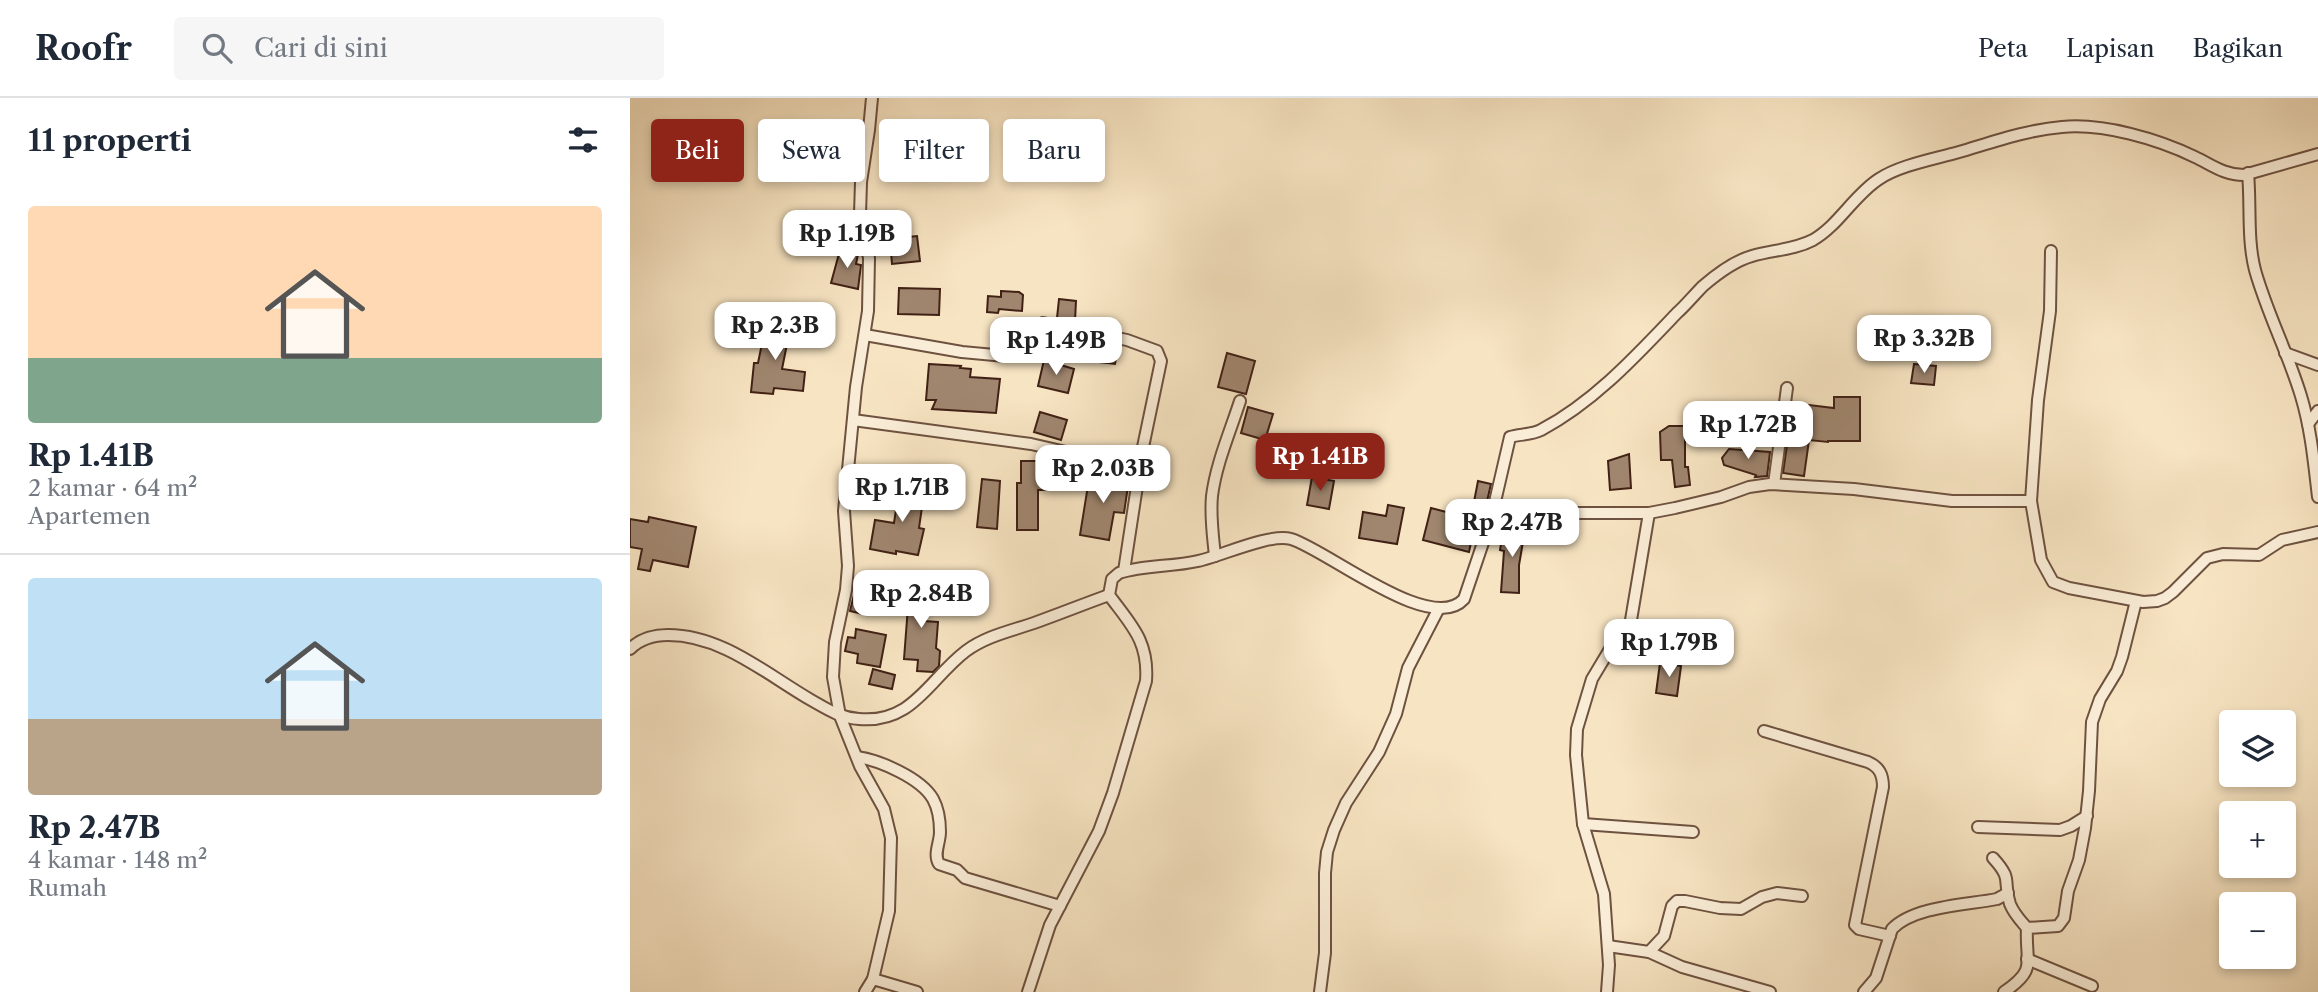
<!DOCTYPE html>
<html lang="id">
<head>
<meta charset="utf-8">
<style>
	:root { --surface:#fff; --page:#f6f6f7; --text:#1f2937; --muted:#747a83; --line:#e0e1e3; --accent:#8f2418 }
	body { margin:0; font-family:"Libre Caslon Text",serif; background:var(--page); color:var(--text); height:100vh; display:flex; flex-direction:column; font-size:26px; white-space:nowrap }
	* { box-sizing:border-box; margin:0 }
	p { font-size:23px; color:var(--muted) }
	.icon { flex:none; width:38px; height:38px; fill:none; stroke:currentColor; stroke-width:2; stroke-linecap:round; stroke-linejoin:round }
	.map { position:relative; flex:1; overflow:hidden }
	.details { display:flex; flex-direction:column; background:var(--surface); width:630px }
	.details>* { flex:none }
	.top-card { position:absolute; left:21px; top:21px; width:665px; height:63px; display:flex; gap:14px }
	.buttons { position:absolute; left:1589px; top:612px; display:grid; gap:14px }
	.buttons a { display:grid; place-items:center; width:77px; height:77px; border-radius:7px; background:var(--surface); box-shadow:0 4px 10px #0003; font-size:35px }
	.price { position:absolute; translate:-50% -60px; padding:0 16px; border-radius:14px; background:#fff; color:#222; font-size:23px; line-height:46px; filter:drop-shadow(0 2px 4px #0008) }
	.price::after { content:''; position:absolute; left:50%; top:42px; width:21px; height:16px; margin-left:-10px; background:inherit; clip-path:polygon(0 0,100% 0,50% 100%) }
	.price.selected { background:var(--accent); color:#fff }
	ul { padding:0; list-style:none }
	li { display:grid; align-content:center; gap:14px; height:371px; padding:0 28px }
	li+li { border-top:2px solid var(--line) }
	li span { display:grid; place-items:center; height:217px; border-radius:7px; color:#555 }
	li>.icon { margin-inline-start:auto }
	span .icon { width:126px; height:126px; fill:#fffc; stroke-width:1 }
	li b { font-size:30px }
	h2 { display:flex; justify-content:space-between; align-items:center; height:84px; padding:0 28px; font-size:30px }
	.chip { padding:0 24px; border-radius:7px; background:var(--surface); box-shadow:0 4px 10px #0003; font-size:24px; line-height:63px }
	.chip.selected { background:var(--accent); color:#fff }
	header { display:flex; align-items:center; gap:42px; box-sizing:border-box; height:98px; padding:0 35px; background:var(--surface); border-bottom:2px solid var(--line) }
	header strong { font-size:33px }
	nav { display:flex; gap:38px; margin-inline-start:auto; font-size:24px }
	.search { width:490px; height:63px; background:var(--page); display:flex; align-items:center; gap:18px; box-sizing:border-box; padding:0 24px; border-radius:7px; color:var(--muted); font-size:26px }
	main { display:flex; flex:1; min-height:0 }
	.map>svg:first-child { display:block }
</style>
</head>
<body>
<header>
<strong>Roofr</strong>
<div class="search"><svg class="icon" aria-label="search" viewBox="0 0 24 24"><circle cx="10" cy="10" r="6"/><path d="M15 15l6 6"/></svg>Cari di sini</div>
<nav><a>Peta</a><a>Lapisan</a><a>Bagikan</a></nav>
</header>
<main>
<section class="details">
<h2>11 properti<svg class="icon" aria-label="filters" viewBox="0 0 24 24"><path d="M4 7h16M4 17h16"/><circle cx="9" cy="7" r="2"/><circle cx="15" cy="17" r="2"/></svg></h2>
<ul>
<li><span style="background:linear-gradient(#ffd9b3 70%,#7fa58c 0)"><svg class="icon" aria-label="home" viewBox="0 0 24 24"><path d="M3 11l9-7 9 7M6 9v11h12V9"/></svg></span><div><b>Rp 1.41B</b><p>2 kamar · 64 m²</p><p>Apartemen</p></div></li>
<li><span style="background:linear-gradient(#bfe0f5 65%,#b9a48a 0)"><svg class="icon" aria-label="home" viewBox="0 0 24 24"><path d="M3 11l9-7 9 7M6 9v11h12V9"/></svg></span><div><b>Rp 2.47B</b><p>4 kamar · 148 m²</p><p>Rumah</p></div></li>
</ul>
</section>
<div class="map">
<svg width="1688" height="894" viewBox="0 0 1688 894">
	<rect width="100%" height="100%" fill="#f7e4c2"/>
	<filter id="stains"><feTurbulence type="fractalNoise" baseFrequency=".00286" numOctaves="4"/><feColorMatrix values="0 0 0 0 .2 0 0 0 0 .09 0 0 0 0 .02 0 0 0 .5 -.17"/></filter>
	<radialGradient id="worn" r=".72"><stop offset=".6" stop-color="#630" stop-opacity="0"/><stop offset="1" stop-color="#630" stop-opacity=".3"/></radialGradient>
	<g fill="#a0866f" stroke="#412115" stroke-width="2">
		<polygon points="287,138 290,163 262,166 260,141"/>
		<polygon points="210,152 228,156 226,166 231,167 228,191 201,185"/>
		<polygon points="269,190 310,191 309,217 268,216"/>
		<polygon points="371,193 389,194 393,197 392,213 369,211 368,215 357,214 358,198 371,199"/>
		<polygon points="429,201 446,203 445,223 427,220"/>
		<polygon points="137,221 161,226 152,271 175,274 173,293 144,290 143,296 121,294 124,265 128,265"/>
		<polygon points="362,235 382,236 381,254 376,250 361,249"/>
		<polygon points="462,243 488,248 485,266 459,263"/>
		<polygon points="597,255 625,263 616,296 588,289"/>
		<polygon points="414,262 444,271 438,295 408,288"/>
		<polygon points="299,266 331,268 330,270 341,271 340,279 370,281 366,315 302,311 306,302 296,302"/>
		<polygon points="1284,266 1306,268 1304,287 1281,285"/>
		<polygon points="1204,299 1230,299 1230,343 1198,343 1198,344 1179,342 1174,378 1153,375 1163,305 1204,310"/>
		<polygon points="618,309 643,316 635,342 611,335"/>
		<polygon points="410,314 437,322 431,342 404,334"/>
		<polygon points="1039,328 1055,328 1055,369 1058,369 1060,387 1045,389 1042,362 1031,362 1030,334"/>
		<polygon points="715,351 738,357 731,379 709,372"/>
		<polygon points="1099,351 1140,354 1137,378 1125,379 1126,377 1094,367 1092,360"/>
		<polygon points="999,356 1001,390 980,392 978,363"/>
		<polygon points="391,363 425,363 438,373 438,392 408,392 408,432 387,432 387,385 391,385"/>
		<polygon points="460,375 499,381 494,415 484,414 479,442 450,437"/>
		<polygon points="682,379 704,383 699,411 677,407"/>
		<polygon points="352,381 370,383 367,431 347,429"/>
		<polygon points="848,383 861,386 855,412 843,409"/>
		<polygon points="270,385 295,388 289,430 294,431 288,457 266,453 266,456 240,451 245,422 264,425"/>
		<polygon points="758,407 774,410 767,446 729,440 733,414 756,418"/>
		<polygon points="801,410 832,418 843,435 839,454 793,442"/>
		<polygon points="19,419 66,429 58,469 23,462 20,473 8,471 12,451 0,449 0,421 18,424"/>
		<polygon points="874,429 895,432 889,467 889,495 871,494 874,453 870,452"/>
		<polygon points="280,482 299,485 294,523 308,524 306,550 310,553 309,568 303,574 287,573 288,562 274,561"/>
		<polygon points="227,485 244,489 237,517 220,513"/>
		<polygon points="226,531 256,537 250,569 227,565 228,556 215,553 218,539 225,540"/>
		<polygon points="1030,565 1051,568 1047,598 1026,595"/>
		<polygon points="243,571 265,577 262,591 239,586"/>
	</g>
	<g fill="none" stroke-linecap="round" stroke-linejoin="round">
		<defs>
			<g id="minor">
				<polyline points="242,0 239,32 231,84 230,116 239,160 238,213 226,289 214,413 218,468 216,492 205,544 203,579 210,618 230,668 254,711 261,740 259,813 243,881"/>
				<path d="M1618 75C1621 107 1617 141 1625 172 1637 215 1658 255 1671 298 1681 331 1684 365 1688 399"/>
				<polyline points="413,225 497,242 527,253 531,263 513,349 494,473"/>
				<polyline points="235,237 332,254 375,258"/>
				<polyline points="1655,255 1688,267"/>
				<polyline points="223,322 401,346 436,354 511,359"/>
				<polyline points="1678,326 1688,313"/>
				<polyline points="1144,386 1157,290"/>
				<polyline points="1401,403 1408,302 1420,213 1421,153"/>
				<path d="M861 421 880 339C890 336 901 337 911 332 964 304 1006 258 1047 215 1056 207 1064 197 1073 188 1087 176 1104 163 1122 158 1142 152 1164 152 1183 142 1209 127 1224 97 1249 81 1270 67 1305 61 1329 54 1363 44 1396 32 1432 29 1473 25 1528 41 1565 59 1582 67 1594 77 1614 77L1688 56"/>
				<path d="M585 458C583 438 580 418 582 398 586 366 600 334 610 303"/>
				<path d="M0 551C10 541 24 537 38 537 92 537 136 576 181 602 197 611 210 620 229 621 283 626 299 581 336 553 356 538 381 533 404 525 429 516 454 506 479 497"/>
				<path d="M1134 633 1238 664C1249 669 1253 676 1253 689L1225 827 1229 831 1260 838"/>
				<path d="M227 659C249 662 291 680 303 701 308 710 310 723 310 734 310 745 303 756 309 766L327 772 335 780 430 808"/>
				<polyline points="953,726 1063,734"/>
				<polyline points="1348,729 1430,732 1441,728 1457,718"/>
				<path d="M1363 760C1384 783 1372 782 1380 806 1384 816 1390 822 1397 830"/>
				<polyline points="978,848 1019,854 1034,838 1042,808 1047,803 1055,803 1090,810 1111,811 1132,799 1147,795 1172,798"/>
				<polyline points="1019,854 1052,869 1140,894"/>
				<polyline points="1397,861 1462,888"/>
				<polyline points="235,894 243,881 287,894"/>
				<path d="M398 894 420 827 469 733 483 695 516 583C519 543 501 527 479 497L482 481 489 475C514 467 542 469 568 463 591 458 640 435 661 441 696 451 801 538 834 501L861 421 910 415H1019L1045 410 1091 399 1119 389 1140 386 1224 391 1322 403H1401L1411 462 1423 484 1439 490 1513 504 1527 503 1535 500 1543 494 1577 460 1593 456 1629 457 1652 442 1688 434"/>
				<polyline points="690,894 695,855 695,775 697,754 704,732 716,705 749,654 766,616 778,570 809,510"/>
				<polyline points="977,894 979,867 974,796 953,726 946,657 947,631 962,581 980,551 994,538 1000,528 1019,415"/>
				<path d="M1234 894 1246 880 1262 831C1284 808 1337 807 1367 801L1378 795"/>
				<path d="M1374 894C1408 871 1395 865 1397 830L1428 828 1434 820 1438 793 1449 762 1455 730 1459 693 1462 624 1470 601 1487 573 1492 559 1506 503"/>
			</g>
		</defs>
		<use href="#minor" stroke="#6e5240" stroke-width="14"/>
		<use href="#minor" stroke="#faedd7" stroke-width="10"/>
	</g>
	<rect width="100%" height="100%" filter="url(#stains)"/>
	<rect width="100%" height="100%" fill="url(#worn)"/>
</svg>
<div class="buttons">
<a><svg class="icon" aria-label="layers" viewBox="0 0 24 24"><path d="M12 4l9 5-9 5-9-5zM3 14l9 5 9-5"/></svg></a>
<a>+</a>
<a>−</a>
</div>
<b class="price" style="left:217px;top:172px">Rp 1.19B</b>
<b class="price" style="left:145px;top:264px">Rp 2.3B</b>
<b class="price" style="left:1294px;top:277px">Rp 3.32B</b>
<b class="price" style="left:426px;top:279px">Rp 1.49B</b>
<b class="price" style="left:1118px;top:363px">Rp 1.72B</b>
<b class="price selected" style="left:690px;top:395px">Rp 1.41B</b>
<b class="price" style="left:473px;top:407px">Rp 2.03B</b>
<b class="price" style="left:272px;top:426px">Rp 1.71B</b>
<b class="price" style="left:882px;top:461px">Rp 2.47B</b>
<b class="price" style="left:291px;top:532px">Rp 2.84B</b>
<b class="price" style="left:1039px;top:581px">Rp 1.79B</b>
<div class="top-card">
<a class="chip selected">Beli</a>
<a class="chip">Sewa</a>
<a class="chip">Filter</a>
<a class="chip">Baru</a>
</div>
</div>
</main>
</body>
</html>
